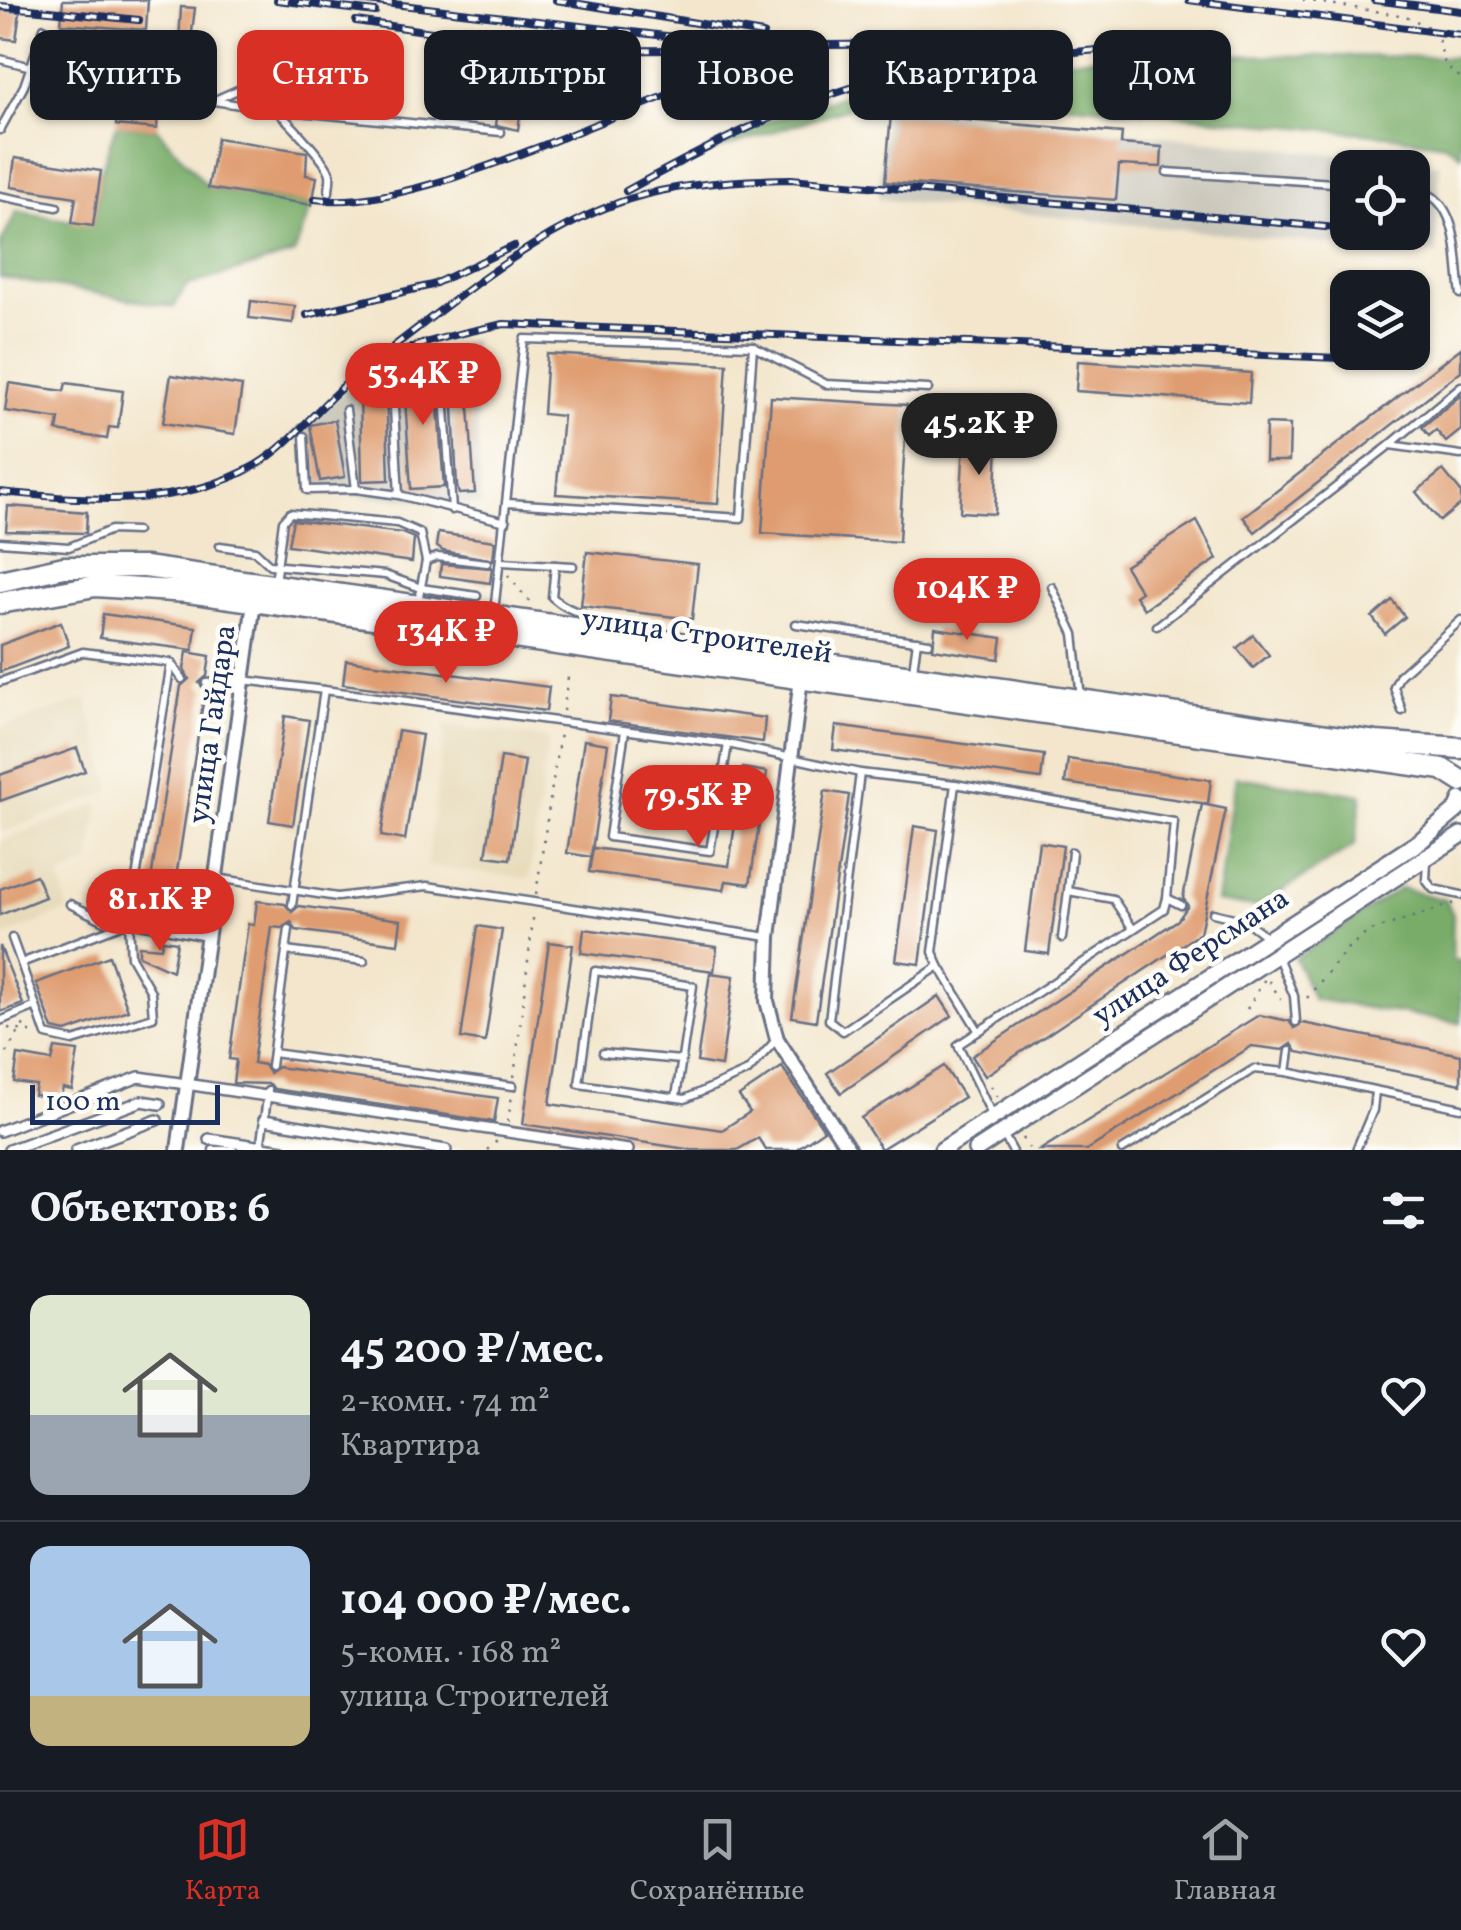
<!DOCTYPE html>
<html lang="ru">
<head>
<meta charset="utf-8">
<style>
	:root { --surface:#171b24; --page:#20242c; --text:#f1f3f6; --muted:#9ea1a6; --line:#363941; --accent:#d93025 }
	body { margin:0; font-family:Vollkorn,serif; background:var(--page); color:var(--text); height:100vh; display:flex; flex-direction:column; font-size:38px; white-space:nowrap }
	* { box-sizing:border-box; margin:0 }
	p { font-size:32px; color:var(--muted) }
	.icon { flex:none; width:55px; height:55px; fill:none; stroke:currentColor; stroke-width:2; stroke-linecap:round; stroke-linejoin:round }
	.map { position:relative; height:1150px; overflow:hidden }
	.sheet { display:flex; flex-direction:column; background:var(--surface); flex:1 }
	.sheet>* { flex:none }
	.top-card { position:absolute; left:30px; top:30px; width:1402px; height:90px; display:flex; gap:20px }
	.controls { position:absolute; left:1330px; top:150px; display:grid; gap:20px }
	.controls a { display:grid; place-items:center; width:100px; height:100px; border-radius:20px; background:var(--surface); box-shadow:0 2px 8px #0004; font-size:50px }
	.scale { position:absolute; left:30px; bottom:25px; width:190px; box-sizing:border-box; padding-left:10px; border:5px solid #1b2f5e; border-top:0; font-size:28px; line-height:35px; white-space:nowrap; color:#1b2f5e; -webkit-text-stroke:8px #fdfcf7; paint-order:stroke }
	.price { position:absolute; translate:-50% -85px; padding:0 22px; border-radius:35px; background:var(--accent); color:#fff; font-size:32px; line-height:65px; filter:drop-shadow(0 2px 5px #0008) }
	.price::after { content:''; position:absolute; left:50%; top:60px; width:30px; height:22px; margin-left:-15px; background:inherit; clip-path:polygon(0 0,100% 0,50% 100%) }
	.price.active { background:#222; color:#fff }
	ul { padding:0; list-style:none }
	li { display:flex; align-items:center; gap:30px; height:250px; padding:0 30px }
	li+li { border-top:2px solid var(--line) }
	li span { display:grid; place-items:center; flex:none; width:280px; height:200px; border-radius:20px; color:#555 }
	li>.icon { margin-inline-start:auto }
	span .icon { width:120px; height:120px; fill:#fffc; stroke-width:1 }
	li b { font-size:42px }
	h2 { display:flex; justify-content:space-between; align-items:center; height:120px; padding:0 30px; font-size:42px }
	.chip { padding:0 35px; border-radius:20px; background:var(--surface); box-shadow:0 2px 8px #0004; font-size:35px; line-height:90px }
	.chip.active { background:var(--accent); color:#fff }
	.menu { display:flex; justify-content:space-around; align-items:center; height:140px; border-top:2px solid var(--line); background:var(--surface); font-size:28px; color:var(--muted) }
	.menu a { display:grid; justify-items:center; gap:5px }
	.menu .active { color:var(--accent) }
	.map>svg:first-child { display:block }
</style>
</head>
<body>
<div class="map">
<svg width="1461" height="1150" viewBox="0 0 1461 1150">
	<rect width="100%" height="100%" fill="#fdfcf7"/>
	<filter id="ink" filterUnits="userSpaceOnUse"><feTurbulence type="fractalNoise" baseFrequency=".01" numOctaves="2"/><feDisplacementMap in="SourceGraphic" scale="20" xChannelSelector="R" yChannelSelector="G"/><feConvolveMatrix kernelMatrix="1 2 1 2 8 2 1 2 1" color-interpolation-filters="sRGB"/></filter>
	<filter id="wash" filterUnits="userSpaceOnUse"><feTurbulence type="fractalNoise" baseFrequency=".0048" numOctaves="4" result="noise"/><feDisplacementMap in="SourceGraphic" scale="40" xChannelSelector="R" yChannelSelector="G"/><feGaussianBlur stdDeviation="2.25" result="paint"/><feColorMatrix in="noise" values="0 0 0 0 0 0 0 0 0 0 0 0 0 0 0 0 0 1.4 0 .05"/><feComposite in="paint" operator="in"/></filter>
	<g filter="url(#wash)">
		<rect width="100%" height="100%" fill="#f3e6cc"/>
		<g fill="#e7daba">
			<polygon points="86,699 112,790 0,833 0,728"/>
			<polygon points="445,725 548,739 529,879 427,866"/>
			<polygon points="98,804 90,863 60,877 68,910 0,938 0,841"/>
		</g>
		<g fill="#c8c4b8" fill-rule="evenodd">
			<path d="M886 107 1440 165 1437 255 878 199ZM1348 168H1412V232H1348Z"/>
			<polygon points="473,339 481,506 311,492 303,427 355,383"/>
		</g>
		<g fill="#78ac68" stroke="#4a6e63" stroke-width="2.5">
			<path d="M1163 55 1461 57V155L1445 144 1393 136 908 89 706 153C736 131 768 121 803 109 921 67 1038 58 1163 55Z"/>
			<polygon points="116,125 157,129 209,188 312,205 294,254 186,286 174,307 0,277 0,245 17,211 93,225 101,171"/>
			<polygon points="1236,777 1362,795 1355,845 1256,907 1217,902"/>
			<polygon points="1400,888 1446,900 1453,915 1452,960 1461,961 1461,1023 1313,999 1295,958"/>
		</g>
		<g id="blocks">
			<g fill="#df9c70">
				<polygon points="63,0 148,0 146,30 61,24"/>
				<polygon points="181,7 195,8 186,80 164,78 168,42 179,43"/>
				<polygon points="0,10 20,12 16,40 0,38"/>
				<polygon points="308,60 331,62 330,74 396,79 394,101 305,96"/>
				<polygon points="503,77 525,80 518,130 496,125"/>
				<polygon points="117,107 158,111 157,129 116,125"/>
				<polygon points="891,114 1122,133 1121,144 1162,147 1161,167 1119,165 1116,200 885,182"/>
				<polygon points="217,138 307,152 306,175 317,177 312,205 208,188"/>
				<polygon points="15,158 101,171 93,226 72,223 76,197 11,187"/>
				<polygon points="251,301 295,306 293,323 249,318"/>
				<polygon points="1461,348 1461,371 1255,532 1243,517"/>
				<polygon points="450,350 465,350 475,493 459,494 457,486"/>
				<polygon points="547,354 727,364 718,504 556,494 563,416 543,414"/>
				<polygon points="1078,361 1251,373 1249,403 1076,391"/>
				<polygon points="435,367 444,487 411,489 403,369"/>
				<polygon points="171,375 242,386 235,434 163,423"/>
				<polygon points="371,382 386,382 389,480 362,481 360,394 371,394"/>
				<polygon points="9,383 64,391 66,383 123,391 118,428 109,427 107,439 57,431 59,419 5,411"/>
				<polygon points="1461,395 1461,430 1446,442 1436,430 1429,436 1422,427"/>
				<polygon points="771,397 907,405 899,542 762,533"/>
				<polygon points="335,420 345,477 320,481 310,425"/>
				<polygon points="1266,424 1290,425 1289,461 1265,461"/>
				<polygon points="964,442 998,444 995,514 960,512"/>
				<polygon points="1443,470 1461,492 1461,504 1440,521 1416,492"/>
				<polygon points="8,506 87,512 86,533 6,531"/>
				<polygon points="293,520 402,533 414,538 412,562 288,545"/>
				<polygon points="1197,521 1217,559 1144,609 1135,596 1141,592 1125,566"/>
				<polygon points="438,533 495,541 493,560 443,551 436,546"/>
				<polygon points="587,552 698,564 692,619 581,606"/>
				<polygon points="441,564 492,568 490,583 440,576"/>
				<polygon points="1392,600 1405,617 1385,634 1372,617"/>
				<polygon points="103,614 196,627 193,650 100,638"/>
				<polygon points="61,622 69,646 0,672 0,645"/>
				<polygon points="935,628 1002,638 999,659 933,649"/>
				<polygon points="1253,635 1269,655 1253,668 1237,648"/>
				<polygon points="187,652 210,656 207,676 199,683 205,690 169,923 145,918 181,686 189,679 184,669"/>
				<polygon points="346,660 549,687 546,711 343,684"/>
				<polygon points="611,697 765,718 763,742 608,721"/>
				<polygon points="285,716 309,720 293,825 269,821"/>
				<polygon points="836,726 1044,755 1041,779 833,750"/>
				<polygon points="398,731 422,735 405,840 381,836"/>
				<polygon points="584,740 608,744 591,857 567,853"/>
				<polygon points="77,748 85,771 0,801 0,775"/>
				<polygon points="501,757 525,761 510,859 486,856"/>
				<polygon points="1068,759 1211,780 1208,804 1065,783"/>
				<polygon points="743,768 767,772 750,884 726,881 724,890 589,872 593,848 729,866"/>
				<polygon points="825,791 849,795 816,1021 792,1017"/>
				<polygon points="1202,804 1226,809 1200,933 985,1076 972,1056 1178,920 1188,906 1183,898"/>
				<polygon points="914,826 938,830 920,964 896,961"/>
				<polygon points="1039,842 1063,846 1049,954 1025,951"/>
				<polygon points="36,875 45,897 0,915 0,889"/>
				<polygon points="257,901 285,904 292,912 299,906 401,920 398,944 296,930 291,922 282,928 272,927 253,1063 264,1065 269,1073 278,1067 498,1098 494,1122 274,1089 270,1084 233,1083 236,1060 229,1059 248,924 254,925"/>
				<polygon points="478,926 502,930 485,1042 461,1038"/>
				<polygon points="584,929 717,947 714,971 581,953"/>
				<polygon points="163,940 177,942 172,971 139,956 139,946 161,948"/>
				<polygon points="549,942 573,945 550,1104 722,1130 750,1112 739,1096 782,1067 824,1130 795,1150 766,1150 758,1138 737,1150 693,1150 523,1124"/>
				<polygon points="0,946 23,1004 0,1012"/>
				<polygon points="109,956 128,1010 66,1032 53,1029 36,983"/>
				<polygon points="710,973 734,976 721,1066 697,1062"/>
				<polygon points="939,996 952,1016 841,1093 827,1073"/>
				<polygon points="1259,1015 1289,1021 1294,1028 1303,1023 1461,1055 1461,1084 1297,1052 1292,1044 1283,1050 1252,1046 1087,1150 1040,1150"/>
				<polygon points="55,1048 78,1051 72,1090 63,1088 60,1099 34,1095 36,1085 14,1082 18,1055 52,1061"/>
				<polygon points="944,1066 964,1097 881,1149 861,1118"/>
			</g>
		</g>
	</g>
	<g filter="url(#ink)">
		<use href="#blocks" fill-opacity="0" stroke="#676f84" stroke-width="2.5"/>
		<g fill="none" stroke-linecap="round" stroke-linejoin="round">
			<defs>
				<g id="service">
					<path d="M0 59 99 84 274 110C284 115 327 162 330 174 331 180 329 186 329 192"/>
					<polyline points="215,100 278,72 314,46"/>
					<polyline points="278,110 501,132"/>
					<polyline points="0,130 24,86 44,28"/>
					<polyline points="1167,172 1348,184"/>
					<path d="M1412 189C1461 195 1455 257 1461 294"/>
					<polyline points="0,196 57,207"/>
					<polyline points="754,347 826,384 928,389"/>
					<polyline points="441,351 452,510"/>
					<polyline points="392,373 399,495 506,522"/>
					<polyline points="346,410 356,489 399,495"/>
					<polyline points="304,436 307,490 356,489"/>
					<polyline points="1391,444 1461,386"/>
					<polyline points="0,542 69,547 111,530 136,531"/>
					<polyline points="220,546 255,551 270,565 385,575 421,588 477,596"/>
					<polyline points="426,561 437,557 487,563"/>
					<polyline points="501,562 573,566"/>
					<path d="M555 565 552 597C570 613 583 611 601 624"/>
					<polyline points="275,583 283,521 290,513 397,523 420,533 426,561 418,602"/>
					<polyline points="1052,587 1074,634 1081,698"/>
					<polyline points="494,612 524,339 753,346 741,518 508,503"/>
					<polyline points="796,624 929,643"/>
					<polyline points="1157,626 1390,445 1461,455"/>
					<polyline points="913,670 917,641"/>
					<polyline points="0,682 83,652 171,663 182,679"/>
					<polyline points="206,683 243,680 324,690"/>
					<polyline points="1402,711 1394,687 1400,675 1461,620"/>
					<polyline points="625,731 609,837 710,851 728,744"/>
					<polyline points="860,773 955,784 1174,822 1167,898 1181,905"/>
					<polyline points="1427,861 1426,880 1433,889 1461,895"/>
					<polyline points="216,878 337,897 427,886 768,937"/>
					<polyline points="1068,891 1072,852"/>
					<polyline points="70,904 115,926"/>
					<polyline points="292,905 324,690 728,744 860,773 829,1020 843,1031 939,966 978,1030"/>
					<polyline points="1213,913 1246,921 1267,937"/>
					<polyline points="12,938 21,963 129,922 207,937"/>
					<polyline points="1062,938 1068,891 1113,899 1133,929"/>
					<polyline points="286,951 364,961"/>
					<polyline points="1278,957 1294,996 1296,1022"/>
					<polyline points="21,963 46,1035 73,1041 153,1017 151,992 131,957 129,922 171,663"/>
					<polyline points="939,966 933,952 955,784"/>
					<polyline points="0,1021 36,1006"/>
					<polyline points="1290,1051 1287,1072 1461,1108"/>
					<polyline points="273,1053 513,1086"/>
					<polyline points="603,1053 681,1060"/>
					<polyline points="271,1066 289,929"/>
					<polyline points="676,1097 693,986 595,971 579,1084 685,1099 748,1071 776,1040"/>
					<polyline points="993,1117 958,1045 1164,909 1167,898"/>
					<polyline points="1003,1134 1012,1150"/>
					<polyline points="260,1149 268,1091"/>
					<polyline points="213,1150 233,1150"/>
					<polyline points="1122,1150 1254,1069 1287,1072"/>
					<polyline points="1356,1150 1373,1110 1375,1091"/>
				</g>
				<g id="pedestrian">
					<polyline points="264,1120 446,1150"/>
					<polyline points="0,1131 139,1077 628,1150"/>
					<polyline points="209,1139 283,1150"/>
					<polyline points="9,1150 142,1101 160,1104"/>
					<polyline points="76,1150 157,1120"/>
				</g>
				<g id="minor">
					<polyline points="801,678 769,937 767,1001 777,1039 849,1150"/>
					<polyline points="178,1150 254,602"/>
				</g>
				<g id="tertiary">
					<polyline points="942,1150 1419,842 1458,809 1461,800"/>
					<polyline points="976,1150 1461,835"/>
				</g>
				<g id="primary">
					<polyline points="0,581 64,567 145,567 1376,742 1461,748"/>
					<polyline points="0,603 95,586 188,592 1442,769 1461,781"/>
				</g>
			</defs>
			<use href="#service" stroke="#676f84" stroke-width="11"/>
			<use href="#pedestrian" stroke="#676f84" stroke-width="14"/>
			<use href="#minor" stroke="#676f84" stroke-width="18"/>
			<use href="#tertiary" stroke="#676f84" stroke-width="20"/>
			<use href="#primary" stroke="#676f84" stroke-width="25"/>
			<g stroke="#676f84" stroke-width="2.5" stroke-dasharray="2.5 8" stroke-linecap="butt">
				<polyline points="1303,0 1406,16 1436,31 1445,65 1461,78"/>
				<polyline points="508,575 531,604"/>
				<polyline points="563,711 569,670"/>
				<polyline points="536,894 560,733"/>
				<polyline points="1307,998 1348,948 1368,932 1455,903"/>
				<polyline points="1247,1009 1266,977 1281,999"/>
				<polyline points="8,1028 35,1033"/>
				<polyline points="0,1062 26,1021"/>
				<polyline points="514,1077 534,911"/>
				<polyline points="991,1086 998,1098"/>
				<polyline points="508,1122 512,1095"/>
				<polyline points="1023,1138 1029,1148"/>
				<polyline points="487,1150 497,1141"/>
			</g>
			<use href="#service" stroke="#fff" stroke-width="6"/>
			<use href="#pedestrian" stroke="#fff" stroke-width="9"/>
			<use href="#minor" stroke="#fff" stroke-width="12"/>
			<use href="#tertiary" stroke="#fff" stroke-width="15"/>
			<use href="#primary" stroke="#fff" stroke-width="20"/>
			<defs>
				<g id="rail">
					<polyline points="277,0 375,12"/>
					<polyline points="359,0 752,46 1061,42"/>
					<polyline points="556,0 763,34"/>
					<polyline points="1189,0 1461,35"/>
					<polyline points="1374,0 1461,11"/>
					<polyline points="0,6 139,20"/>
					<polyline points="356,21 562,51 673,50"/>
					<path d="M626 191C712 144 803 96 900 75 982 56 1067 54 1151 45"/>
					<path d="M315 199C417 213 608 113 711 79 747 67 787 63 824 55"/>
					<polyline points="1384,232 1422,236"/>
					<polyline points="307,315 432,285 514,246"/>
					<path d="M394 346C472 287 561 211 660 191 703 182 747 180 791 179L1348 229"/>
					<path d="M0 492C86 500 178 510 256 465 290 445 317 408 347 383 392 346 449 336 504 324L1387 360"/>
				</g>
			</defs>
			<use href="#rail" stroke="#1b2f5e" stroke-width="8"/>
			<use href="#rail" stroke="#fdfcf7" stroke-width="4" stroke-dasharray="11" stroke-linecap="butt"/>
		</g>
	</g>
	<g text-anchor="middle" stroke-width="9" stroke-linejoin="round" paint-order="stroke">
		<g font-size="30" fill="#1b2f5e" stroke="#fdfcf7">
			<text transform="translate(707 635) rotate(8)" y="10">улица Строителей</text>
			<text transform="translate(211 724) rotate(-82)" y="10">улица Гайдара</text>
			<text transform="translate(1190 956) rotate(-33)" y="10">улица Ферсмана</text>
		</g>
	</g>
</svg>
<div class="controls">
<a><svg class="icon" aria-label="locate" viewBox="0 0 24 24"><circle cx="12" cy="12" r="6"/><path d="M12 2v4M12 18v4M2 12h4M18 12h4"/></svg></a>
<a><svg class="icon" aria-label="layers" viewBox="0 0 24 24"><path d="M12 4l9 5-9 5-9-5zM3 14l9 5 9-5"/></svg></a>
</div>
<div class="scale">100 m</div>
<b class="price" style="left:423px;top:428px">53.4K ₽</b>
<b class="price active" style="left:979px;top:478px">45.2K ₽</b>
<b class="price" style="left:967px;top:643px">104K ₽</b>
<b class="price" style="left:446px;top:686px">134K ₽</b>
<b class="price" style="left:698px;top:850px">79.5K ₽</b>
<b class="price" style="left:160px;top:954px">81.1K ₽</b>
<div class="top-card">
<a class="chip">Купить</a>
<a class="chip active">Снять</a>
<a class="chip">Фильтры</a>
<a class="chip">Новое</a>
<a class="chip">Квартира</a>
<a class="chip">Дом</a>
</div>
</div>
<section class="sheet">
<h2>Объектов: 6<svg class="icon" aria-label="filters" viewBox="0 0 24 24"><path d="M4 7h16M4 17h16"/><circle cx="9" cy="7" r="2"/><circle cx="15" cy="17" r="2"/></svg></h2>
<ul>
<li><span style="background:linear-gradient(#dfe7d0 60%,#9aa5b1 0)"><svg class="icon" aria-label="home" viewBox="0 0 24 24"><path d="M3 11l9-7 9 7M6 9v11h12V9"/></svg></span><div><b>45 200 ₽/мес.</b><p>2-комн. · 74 m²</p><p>Квартира</p></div><svg class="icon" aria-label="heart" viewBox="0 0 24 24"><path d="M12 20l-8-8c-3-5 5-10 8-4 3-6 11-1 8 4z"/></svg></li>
<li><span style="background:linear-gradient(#a9c7e8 75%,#c2b280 0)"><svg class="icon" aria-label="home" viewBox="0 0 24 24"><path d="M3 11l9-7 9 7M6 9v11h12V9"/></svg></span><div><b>104 000 ₽/мес.</b><p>5-комн. · 168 m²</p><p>улица Строителей</p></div><svg class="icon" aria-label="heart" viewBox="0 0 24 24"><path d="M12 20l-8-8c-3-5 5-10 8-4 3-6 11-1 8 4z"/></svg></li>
</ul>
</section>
<nav class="menu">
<a class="active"><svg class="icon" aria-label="map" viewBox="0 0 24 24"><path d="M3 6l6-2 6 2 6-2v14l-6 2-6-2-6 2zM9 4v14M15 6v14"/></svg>Карта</a>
<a><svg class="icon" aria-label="saved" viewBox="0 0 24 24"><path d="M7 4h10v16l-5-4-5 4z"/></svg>Сохранённые</a>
<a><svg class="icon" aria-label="home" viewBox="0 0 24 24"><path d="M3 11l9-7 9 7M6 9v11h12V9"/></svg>Главная</a>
</nav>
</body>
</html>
